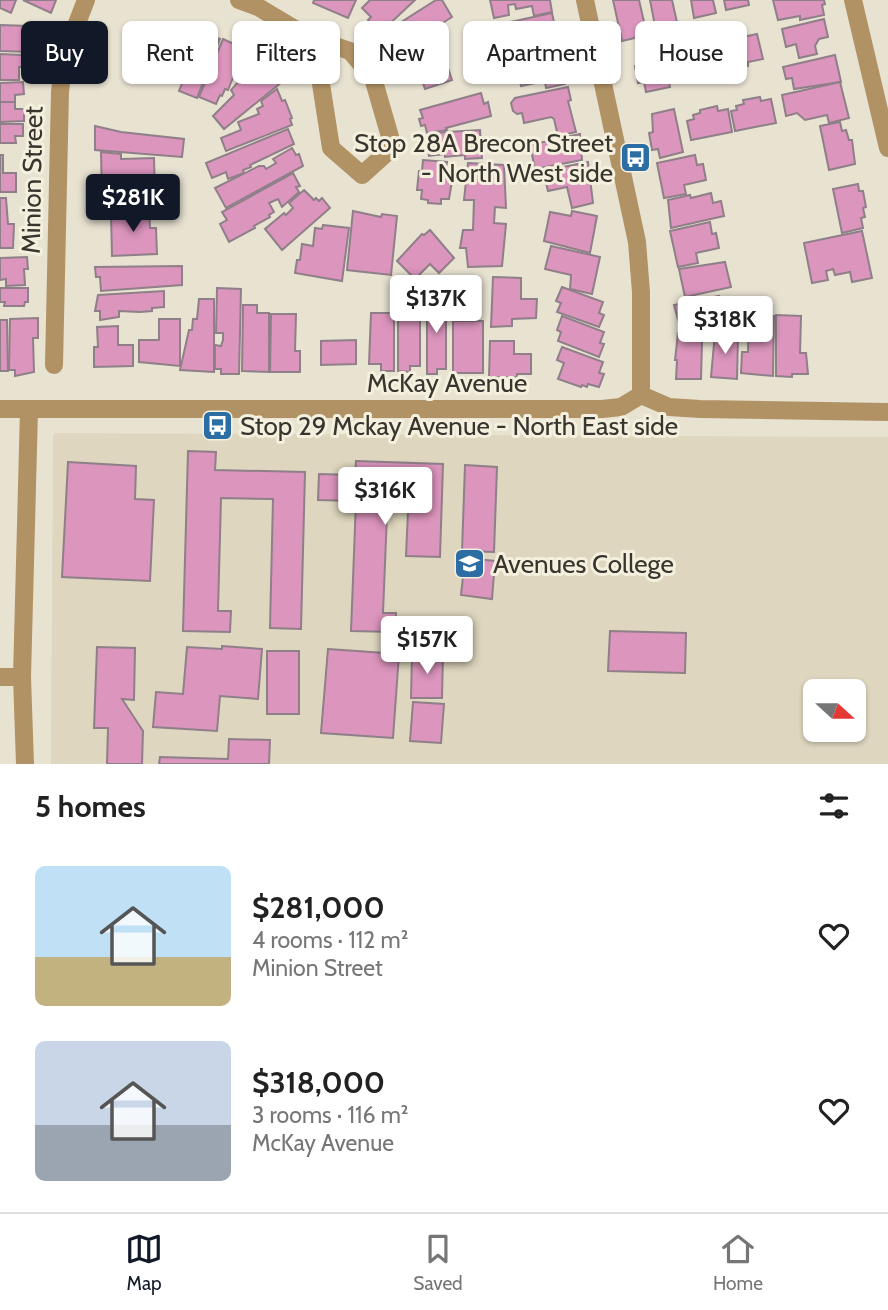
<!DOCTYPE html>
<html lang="en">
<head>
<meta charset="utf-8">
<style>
	:root { --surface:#fff; --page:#f6f6f6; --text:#222; --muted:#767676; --line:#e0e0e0; --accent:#111827 }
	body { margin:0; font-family:Cabin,sans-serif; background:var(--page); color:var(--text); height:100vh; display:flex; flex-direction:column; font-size:26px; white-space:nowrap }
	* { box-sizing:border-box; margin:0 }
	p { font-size:23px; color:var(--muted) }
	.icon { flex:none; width:38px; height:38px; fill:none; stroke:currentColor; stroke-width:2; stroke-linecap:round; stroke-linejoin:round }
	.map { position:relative; height:764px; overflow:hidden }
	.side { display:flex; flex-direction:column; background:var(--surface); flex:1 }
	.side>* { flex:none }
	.banner { position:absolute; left:21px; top:21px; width:847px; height:63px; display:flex; gap:14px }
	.needle { width:46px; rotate:111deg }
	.buttons { position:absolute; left:803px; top:679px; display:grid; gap:14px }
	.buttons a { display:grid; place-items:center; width:63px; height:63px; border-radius:10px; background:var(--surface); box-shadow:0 2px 5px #0004; font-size:35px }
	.price { position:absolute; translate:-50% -60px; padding:0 16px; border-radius:7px; background:#fff; color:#222; font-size:23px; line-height:46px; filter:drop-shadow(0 2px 4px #0008) }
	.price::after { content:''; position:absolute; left:50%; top:42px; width:21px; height:16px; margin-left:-10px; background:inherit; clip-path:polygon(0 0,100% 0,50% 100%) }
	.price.active { background:var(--accent); color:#fff }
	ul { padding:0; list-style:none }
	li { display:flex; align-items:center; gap:21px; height:175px; padding:0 35px }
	li span { display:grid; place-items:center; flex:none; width:196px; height:140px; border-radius:10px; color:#555 }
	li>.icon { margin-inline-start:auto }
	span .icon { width:84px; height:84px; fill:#fffc; stroke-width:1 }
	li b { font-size:30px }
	h2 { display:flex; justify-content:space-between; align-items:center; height:84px; padding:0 35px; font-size:30px }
	.chip { padding:0 24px; border-radius:10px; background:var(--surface); box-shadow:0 2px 5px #0004; font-size:24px; line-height:63px }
	.chip.active { background:var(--accent); color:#fff }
	.menu { display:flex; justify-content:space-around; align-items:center; height:98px; border-top:2px solid var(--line); background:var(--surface); font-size:19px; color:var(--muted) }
	.menu a { display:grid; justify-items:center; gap:4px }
	.menu .active { color:var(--accent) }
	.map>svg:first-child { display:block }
</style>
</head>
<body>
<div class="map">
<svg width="888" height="764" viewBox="0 0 888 764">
	<rect width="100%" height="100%" fill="#e8e2d1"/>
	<path fill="#ded6be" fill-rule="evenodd" d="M55 433 888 437V764H51L53 436ZM816 691H854V730H816Z"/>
	<g fill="#dc95bd" stroke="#8f7f88" stroke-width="2">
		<polygon points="0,0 16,0 11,13 0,8"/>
		<polygon points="23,0 56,0 51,13"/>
		<polygon points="314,0 356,0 348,18 313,3"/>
		<polygon points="370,0 415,0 382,31 368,20 371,17 362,8"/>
		<polygon points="436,0 442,0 452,17 419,38 417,33 412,36 415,40 398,51 384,33"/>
		<polygon points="490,0 550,0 552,12 534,16 532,6 516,9 515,4 508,5 509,15 494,18"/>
		<polygon points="613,0 639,0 647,35 622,41"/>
		<polygon points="650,0 672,0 678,27 656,31"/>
		<polygon points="691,0 713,0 716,13 694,18"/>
		<polygon points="724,0 748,0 749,5 726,10"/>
		<polygon points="773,0 824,0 825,4 822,5 824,15 800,20 800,16 778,20"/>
		<polygon points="552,13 560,50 541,54 539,47 507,54 501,24"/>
		<polygon points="824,19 828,37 819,39 815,46 817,54 799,58 796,44 786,47 782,29"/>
		<polygon points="169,24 173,74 159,75 157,47 127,49 126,27"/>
		<polygon points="0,25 30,26 29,52 0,51"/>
		<polygon points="185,28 220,39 197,98 179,91 183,81 181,80 184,72 181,71 189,52 178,47"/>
		<polygon points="757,34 763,59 748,62 748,66 737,69 735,64 727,66 727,61 720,63 715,43"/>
		<polygon points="223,39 234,44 233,47 255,55 242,72 236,70 228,90 225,89 222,96 220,95 216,104 199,97"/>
		<polygon points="439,41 452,80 425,89 412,50"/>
		<polygon points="714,43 719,68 710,70 711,75 693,78 692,74 685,75 684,70 676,72 672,51"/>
		<polygon points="661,44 670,87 646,92 644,82 638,83 635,66 640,65 639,48"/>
		<polygon points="562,51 565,63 561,64 565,84 546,88 545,81 521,86 516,61"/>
		<polygon points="0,54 22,55 22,67 19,67 19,80 0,80"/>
		<polygon points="256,55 268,70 272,66 276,72 274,73 282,82 224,129 213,116 234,95 231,90 240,80 239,79 245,73 244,72"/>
		<polygon points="835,55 841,82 794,89 792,78 786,79 783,67"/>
		<polygon points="23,82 24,94 15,95 15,102 0,102 0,83"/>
		<polygon points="840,82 849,118 829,123 827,115 805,120 797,113 786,116 782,95"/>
		<polygon points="568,87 571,100 568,101 576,132 558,136 554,119 551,117 524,123 522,113 517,114 513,111 511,103 515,98"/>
		<polygon points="277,89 282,101 285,100 292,118 290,119 292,125 226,151 221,138 241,130 238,122 259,114 257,109 263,106 261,101"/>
		<polygon points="481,93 484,104 488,102 491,116 446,128 447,130 427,133 425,125 421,126 419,119 423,118 420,110"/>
		<polygon points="760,97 761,101 771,99 776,123 735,131 731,111 737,110 736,106 744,104 743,100"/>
		<polygon points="0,102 15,102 15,109 24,109 24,121 0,122"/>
		<polygon points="717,106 718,111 728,109 732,132 691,140 687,121 694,119 693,115 700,113 700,110"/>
		<polygon points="674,109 683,152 660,158 658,149 652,150 649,133 653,132 652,114"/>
		<polygon points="840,122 842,131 846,130 849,140 852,140 855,164 829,170 820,126"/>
		<polygon points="0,124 23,124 23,136 15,136 16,143 0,143"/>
		<polygon points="95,126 121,132 184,139 182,157 95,150"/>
		<polygon points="288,129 294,144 250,165 251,167 243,170 244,173 228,179 226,172 212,178 206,163"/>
		<polygon points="480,130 482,158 465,159 465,155 445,157 445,154 429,156 427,140 430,140 430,133"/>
		<polygon points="580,134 582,160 535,169 530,145"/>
		<polygon points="292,148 296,155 299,154 303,166 226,208 215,188 259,166 264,166 266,169 276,163 273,159"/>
		<polygon points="101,152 121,154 121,159 154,158 155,196 152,201 102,202"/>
		<polygon points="0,155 3,155 3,173 16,173 16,192 0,192"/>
		<polygon points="695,155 697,165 703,164 706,180 684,185 686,194 664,198 657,163"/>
		<polygon points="423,160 447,162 446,168 454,169 449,199 441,199 441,204 428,203 428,200 421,199 422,190 417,190 419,171 422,171"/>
		<polygon points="588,162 593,203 572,208 567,187 548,191 543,171"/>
		<polygon points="468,163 504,165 506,208 495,207 494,223 506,224 502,266 468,267 466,248 460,248 463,230 473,230 474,200 464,200"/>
		<polygon points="293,173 300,186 296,187 299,192 282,207 278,199 269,203 274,212 269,215 270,217 254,226 255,228 229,242 220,224 227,220 222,212"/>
		<polygon points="858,184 859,191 863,191 866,207 863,208 865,217 861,218 863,228 842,233 833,189"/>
		<polygon points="304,190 314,200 316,198 319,201 322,198 330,208 282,250 265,229 284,213 286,215 293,208 289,203"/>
		<polygon points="711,193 713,203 721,201 724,216 671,228 668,200 690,195 691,198"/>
		<polygon points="0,198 6,198 8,224 14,224 13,248 0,248"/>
		<polygon points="149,209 150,228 156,228 157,254 112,256 111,214"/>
		<polygon points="353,211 381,217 382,214 397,216 391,275 347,270"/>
		<polygon points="572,211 597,216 590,253 544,241 550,212 571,216"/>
		<polygon points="710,222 712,234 716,233 719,248 696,253 698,263 678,267 670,231"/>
		<polygon points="323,225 349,228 342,281 295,273 297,260 300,260 302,244 313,246 315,228 322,229"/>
		<polygon points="430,230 454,258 439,273 430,264 415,279 397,261 422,234 424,235"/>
		<polygon points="862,231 872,278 852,282 850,272 835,275 833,269 826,271 828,280 812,283 804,243"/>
		<polygon points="551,246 600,257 592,294 570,289 571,275 545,269"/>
		<polygon points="27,257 28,269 24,269 25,285 6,286 6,279 0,280 0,258"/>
		<polygon points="725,262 731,287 685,297 679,269"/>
		<polygon points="182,266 182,285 101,291 100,277 96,277 95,267"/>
		<polygon points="493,277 521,278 521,299 537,299 536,318 512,319 512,326 491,327"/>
		<polygon points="562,287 603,302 599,313 604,315 599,327 557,312 561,303 556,301"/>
		<polygon points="0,288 28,288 28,302 25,302 24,306 4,306 5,302 0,302"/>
		<polygon points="217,288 241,289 239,374 221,374 221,369 215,369 215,345 221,346 223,340 223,333 216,333"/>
		<polygon points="164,291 164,307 152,308 152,311 140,312 119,311 119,317 100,320 100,311 95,311 98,295"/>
		<polygon points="719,296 725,318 681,330 674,305"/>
		<polygon points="446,297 446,369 437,369 437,374 427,374 427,298"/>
		<polygon points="199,299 214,299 214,372 180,370 189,330 192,330 193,319 197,319"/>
		<polygon points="243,305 257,305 257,313 269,313 269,372 242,371"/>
		<polygon points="371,313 394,313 394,371 381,371 381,364 369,364"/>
		<polygon points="398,313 420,314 420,366 410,366 410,372 398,371"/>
		<polygon points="271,314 296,314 295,351 300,351 300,372 270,372"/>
		<polygon points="749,315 774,316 773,376 741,373 742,352 748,352"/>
		<polygon points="776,315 801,316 800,353 806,353 808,374 792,374 792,377 776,376"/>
		<polygon points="562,316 604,332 600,343 604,344 599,357 558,341 561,332 557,330"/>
		<polygon points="38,318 38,338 33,338 34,372 15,376 15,370 9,370 10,319"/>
		<polygon points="159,319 180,319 180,366 139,362 139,340 159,340"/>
		<polygon points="0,320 7,320 8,371 0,371"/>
		<rect x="453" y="321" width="30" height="52"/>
		<polygon points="118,326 118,345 133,345 133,366 94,367 94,347 98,347 97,327"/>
		<polygon points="678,333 698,333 698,341 702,342 701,379 676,379 677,360 675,360"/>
		<polygon points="715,333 738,335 737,379 711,377"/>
		<polygon points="356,340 356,364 321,365 321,341"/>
		<polygon points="490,341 514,341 514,354 531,354 531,374 517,374 517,377 505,377 505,380 499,380 499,377 489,377"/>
		<polygon points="562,347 603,362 599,373 604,374 599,387 588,384 587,387 582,385 581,387 558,379 564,363 557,360"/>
		<polygon points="188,451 216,452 215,470 305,472 301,629 270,628 273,499 221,498 218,611 231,611 230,632 183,631"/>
		<polygon points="356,461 443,464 440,557 406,556 409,489 388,489 383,613 396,613 395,632 351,631 356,501 318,500 319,474 355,475"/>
		<polygon points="68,462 136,466 135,499 154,500 150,581 62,577"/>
		<polygon points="465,465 497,467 494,552 462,551"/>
		<polygon points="465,558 495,561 492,599 461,595"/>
		<polygon points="610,631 686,633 685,673 608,671"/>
		<polygon points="222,646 262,649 258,699 220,696 217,731 153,727 156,692 183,694 187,647 222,649"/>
		<polygon points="97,647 135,648 134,700 122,699 143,731 142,764 107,764 108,728 94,728"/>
		<polygon points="328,649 399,654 393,738 321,733"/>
		<rect x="267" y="651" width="32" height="63"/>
		<polygon points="412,653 443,653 442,698 411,698"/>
		<polygon points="413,702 444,704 441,743 410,741"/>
		<polygon points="229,739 270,740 269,764 159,764 160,757 228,759"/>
	</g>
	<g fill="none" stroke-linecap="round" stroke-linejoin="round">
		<g stroke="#b19265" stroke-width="18">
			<polyline points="239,0 258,7 310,38 314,39 350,51 373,78 393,147 362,175 331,148 314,39"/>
			<polyline points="585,0 637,242 641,292 641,395"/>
			<polyline points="853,0 888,148"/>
			<polyline points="54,365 60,92 64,57 86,0"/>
			<polyline points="641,395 669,407 700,409 888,412"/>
			<polyline points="0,409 602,409 621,407 641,395"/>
			<polyline points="0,677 22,677"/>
			<polyline points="25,764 22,677 29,410"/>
		</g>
	</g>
	<defs>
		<symbol id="bus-square" viewBox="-11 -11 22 22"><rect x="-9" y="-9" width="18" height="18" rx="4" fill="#2c6ea4" stroke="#f5efde"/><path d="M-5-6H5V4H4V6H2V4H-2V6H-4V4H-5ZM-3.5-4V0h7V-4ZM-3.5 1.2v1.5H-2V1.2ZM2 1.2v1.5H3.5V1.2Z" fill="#fff"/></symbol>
		<symbol id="school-square" viewBox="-11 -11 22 22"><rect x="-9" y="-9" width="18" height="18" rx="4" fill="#2c6ea4" stroke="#f5efde"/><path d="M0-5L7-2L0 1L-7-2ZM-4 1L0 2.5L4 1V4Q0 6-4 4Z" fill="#fff"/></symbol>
	</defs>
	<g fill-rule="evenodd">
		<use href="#bus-square" x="618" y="140" width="35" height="35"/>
		<use href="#bus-square" x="200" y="408" width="35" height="35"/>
		<use href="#school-square" x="452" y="546" width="35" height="35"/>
	</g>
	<g text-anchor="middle" stroke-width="6" stroke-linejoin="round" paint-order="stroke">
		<g font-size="26" fill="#37352e" stroke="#f5efde" text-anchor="start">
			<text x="613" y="152" text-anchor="end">Stop 28A Brecon Street<tspan x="613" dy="30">- North West side</tspan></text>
			<text x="240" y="435">Stop 29 Mckay Avenue - North East side</text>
			<text x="493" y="573">Avenues College</text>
		</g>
		<g font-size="26" fill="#37352e" stroke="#f5efde">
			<text transform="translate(32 180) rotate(-89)" y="9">Minion Street</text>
			<text x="447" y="392">McKay Avenue</text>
		</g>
	</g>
</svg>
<div class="buttons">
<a><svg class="needle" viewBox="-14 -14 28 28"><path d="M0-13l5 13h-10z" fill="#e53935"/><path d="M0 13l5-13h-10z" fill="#767676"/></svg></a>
</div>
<b class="price active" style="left:133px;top:234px">$281K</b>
<b class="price" style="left:436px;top:335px">$137K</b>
<b class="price" style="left:725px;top:356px">$318K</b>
<b class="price" style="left:385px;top:527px">$316K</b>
<b class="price" style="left:427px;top:676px">$157K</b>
<div class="banner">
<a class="chip active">Buy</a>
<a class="chip">Rent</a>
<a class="chip">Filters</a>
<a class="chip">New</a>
<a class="chip">Apartment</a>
<a class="chip">House</a>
</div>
</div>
<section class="side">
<h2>5 homes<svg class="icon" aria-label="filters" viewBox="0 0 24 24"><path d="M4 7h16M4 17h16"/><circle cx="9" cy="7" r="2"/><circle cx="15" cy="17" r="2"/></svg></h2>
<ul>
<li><span style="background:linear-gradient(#bfe0f5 65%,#c2b280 0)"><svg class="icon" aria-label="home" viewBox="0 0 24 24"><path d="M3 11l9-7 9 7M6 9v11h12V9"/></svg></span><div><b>$281,000</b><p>4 rooms · 112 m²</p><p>Minion Street</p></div><svg class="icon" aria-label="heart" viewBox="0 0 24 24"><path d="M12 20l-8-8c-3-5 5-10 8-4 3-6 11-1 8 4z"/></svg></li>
<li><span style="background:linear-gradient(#c9d6e8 60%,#9aa5b1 0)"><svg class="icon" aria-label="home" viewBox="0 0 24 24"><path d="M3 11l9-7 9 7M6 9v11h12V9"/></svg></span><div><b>$318,000</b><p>3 rooms · 116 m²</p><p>McKay Avenue</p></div><svg class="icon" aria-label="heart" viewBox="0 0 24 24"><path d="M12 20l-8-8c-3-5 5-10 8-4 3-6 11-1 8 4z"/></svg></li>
</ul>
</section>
<nav class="menu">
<a class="active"><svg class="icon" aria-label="map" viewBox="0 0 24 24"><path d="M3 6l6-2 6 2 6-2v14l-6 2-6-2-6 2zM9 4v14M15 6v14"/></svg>Map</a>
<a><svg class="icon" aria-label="saved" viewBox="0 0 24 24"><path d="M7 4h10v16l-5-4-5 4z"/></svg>Saved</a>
<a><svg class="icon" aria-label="home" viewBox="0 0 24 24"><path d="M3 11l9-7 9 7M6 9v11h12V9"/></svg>Home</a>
</nav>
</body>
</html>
